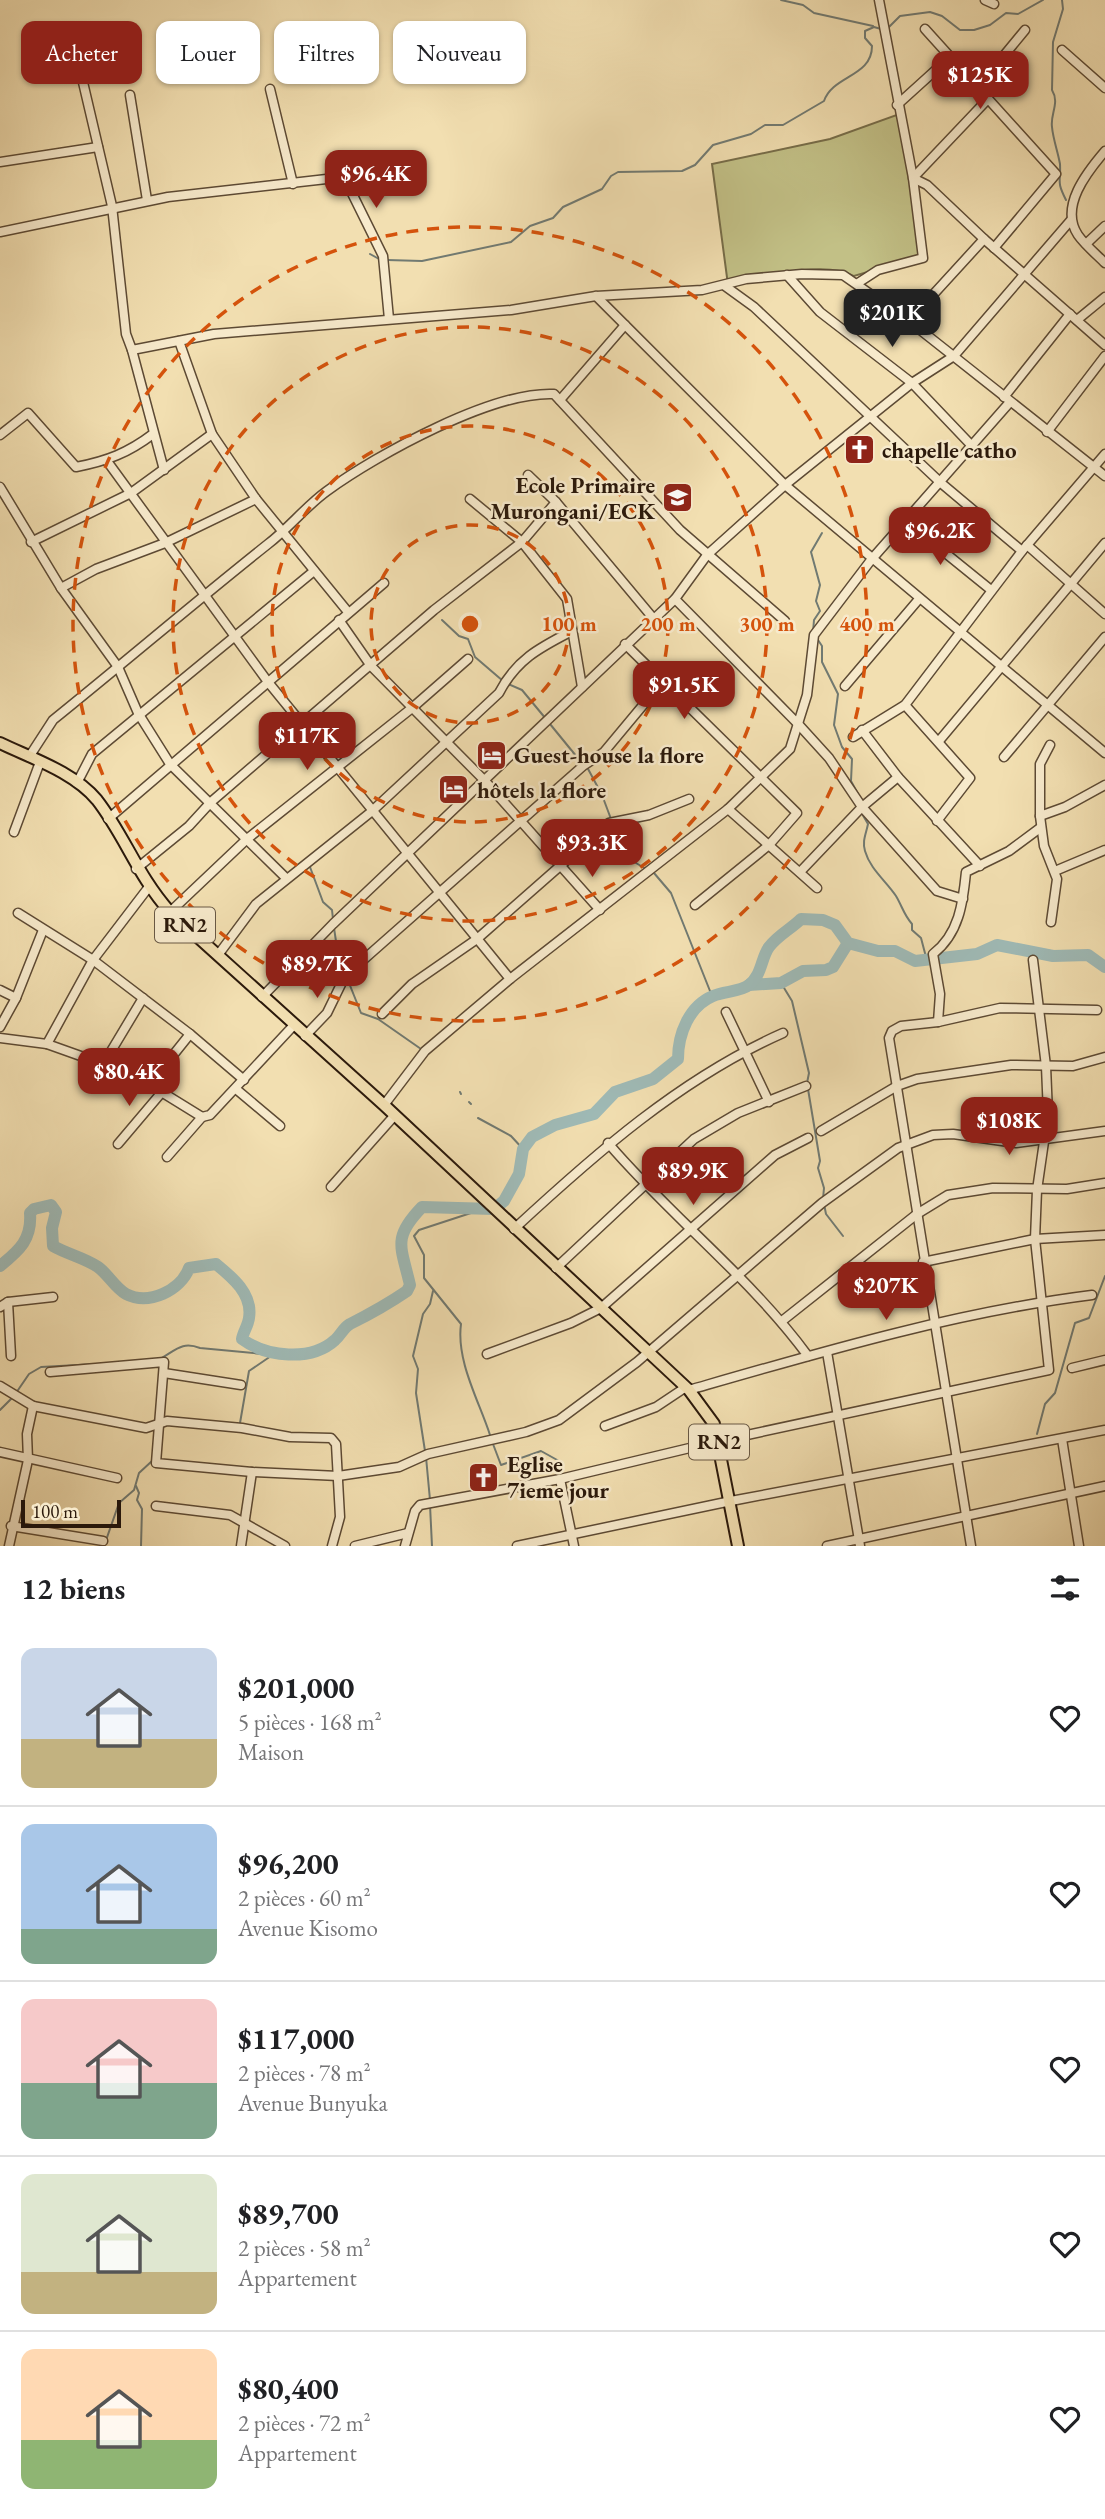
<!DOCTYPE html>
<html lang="fr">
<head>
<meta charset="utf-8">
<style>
	:root { --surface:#fff; --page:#f6f6f6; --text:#202124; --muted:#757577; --line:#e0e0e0; --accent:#8f2418 }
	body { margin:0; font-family:"EB Garamond",serif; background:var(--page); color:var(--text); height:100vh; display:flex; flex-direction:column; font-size:26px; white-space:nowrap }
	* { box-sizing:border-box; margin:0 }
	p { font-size:23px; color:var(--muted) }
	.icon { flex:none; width:38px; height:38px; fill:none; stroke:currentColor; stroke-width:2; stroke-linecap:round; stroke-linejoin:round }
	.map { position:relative; height:1546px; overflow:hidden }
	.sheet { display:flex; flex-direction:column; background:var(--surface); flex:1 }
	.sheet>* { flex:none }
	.banner { position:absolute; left:21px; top:21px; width:700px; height:63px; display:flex; gap:14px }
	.scale { position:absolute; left:21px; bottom:18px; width:100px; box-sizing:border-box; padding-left:7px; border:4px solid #2b190b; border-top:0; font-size:19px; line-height:24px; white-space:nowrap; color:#2b190b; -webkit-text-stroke:5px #f7eacc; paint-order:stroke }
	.price { position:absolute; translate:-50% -60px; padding:0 16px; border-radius:14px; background:var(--accent); color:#fff; font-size:23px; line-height:46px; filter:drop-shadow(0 2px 4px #0008) }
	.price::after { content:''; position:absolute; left:50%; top:42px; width:21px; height:16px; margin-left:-10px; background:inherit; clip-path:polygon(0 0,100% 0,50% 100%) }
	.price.current { background:#222; color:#fff }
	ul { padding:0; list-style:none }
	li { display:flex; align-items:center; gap:21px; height:175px; padding:0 21px }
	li+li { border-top:2px solid var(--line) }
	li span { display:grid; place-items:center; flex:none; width:196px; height:140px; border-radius:14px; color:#555 }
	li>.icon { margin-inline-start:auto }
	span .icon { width:84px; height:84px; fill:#fffc; stroke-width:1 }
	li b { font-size:30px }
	h2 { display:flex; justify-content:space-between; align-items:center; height:84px; padding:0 21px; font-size:30px }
	.pill { padding:0 24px; border-radius:14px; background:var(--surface); box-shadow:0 2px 5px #0004; font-size:24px; line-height:63px }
	.pill.current { background:var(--accent); color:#fff }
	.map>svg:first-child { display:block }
</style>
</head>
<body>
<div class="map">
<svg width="1105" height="1546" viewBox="0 0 1105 1546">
	<rect width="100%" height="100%" fill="#f2dfb1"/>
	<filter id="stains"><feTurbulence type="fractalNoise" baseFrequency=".00286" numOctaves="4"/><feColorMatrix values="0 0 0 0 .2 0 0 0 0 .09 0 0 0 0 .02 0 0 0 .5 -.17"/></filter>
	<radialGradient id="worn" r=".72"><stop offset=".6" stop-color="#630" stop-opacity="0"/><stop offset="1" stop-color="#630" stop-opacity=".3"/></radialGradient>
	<path fill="#c2c086" stroke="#766c48" stroke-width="2" d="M902 113 919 257 854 276C824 259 760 278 728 285L712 164 830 139Z"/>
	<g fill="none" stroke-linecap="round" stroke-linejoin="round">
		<g stroke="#717a72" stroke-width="2">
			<polyline points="781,0 803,5 814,13 873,26"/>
			<path d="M1062 0 1063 9 1053 42 1052 90C1060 103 1050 114 1052 127 1053 139 1058 152 1060 164 1061 183 1056 180 1066 200"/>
			<polyline points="887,29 900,16 930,12 942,16 960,30 974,30 990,25 1006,13 1018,14 1043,0"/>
			<polyline points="370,254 379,259"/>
			<path d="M387 260 422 261 511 242 530 226 553 218 563 207 602 189 611 176 618 172 682 171 695 165 713 145 751 134 765 125H783L824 101C833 75 872 77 872 46L865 38V31L874 27 881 29"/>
			<polyline points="442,620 459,636 468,639 475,657 503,681"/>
			<polyline points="813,632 814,620 820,611 816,601 820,585 811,552 822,533"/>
			<polyline points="818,640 822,646 822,662 838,694 834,725 842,747 852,759 851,781 858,794"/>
			<polyline points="508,684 522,690 546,719"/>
			<polyline points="550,724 581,762"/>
			<polyline points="587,767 602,795 611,819"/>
			<path d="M861 812 868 824C866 834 862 841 865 851 870 869 886 881 896 896 902 906 904 915 912 924V930L921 938 926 957"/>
			<polyline points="618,825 626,857 646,869"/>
			<polyline points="310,867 323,902 332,910 333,919"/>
			<polyline points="654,873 671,893 712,996"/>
			<polyline points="334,928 339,961 345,973"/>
			<polyline points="347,978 361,1013 378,1019 421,1049"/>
			<polyline points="781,983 792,1001 809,1073 807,1083"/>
			<polyline points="808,1089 820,1161 818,1168 824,1188 823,1199"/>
			<polyline points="460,1092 461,1094"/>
			<polyline points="469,1102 471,1104"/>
			<polyline points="478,1118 511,1136 523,1149"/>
			<polyline points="824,1204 826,1214 843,1236"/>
			<path d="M477 1211 419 1230 414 1236 424 1255V1278L461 1324C456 1361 479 1401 490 1435"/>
			<path d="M160 1359C176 1350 182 1341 200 1348L273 1355"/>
			<polyline points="16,1393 29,1374 41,1367 96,1364"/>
			<polyline points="0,1410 13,1397"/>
			<polyline points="240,1423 249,1371 271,1356"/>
			<polyline points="1037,1434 1045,1404 1055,1393 1075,1323 1089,1318 1105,1276"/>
			<polyline points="493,1444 501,1465 541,1451 559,1461"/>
			<polyline points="425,1451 416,1393 418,1369 413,1356 423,1314 430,1304 433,1291"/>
			<polyline points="426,1457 430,1500"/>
			<polyline points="136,1486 139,1493 137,1500 142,1509 141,1546"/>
			<polyline points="430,1505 432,1546"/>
			<polyline points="104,1546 119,1503 134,1490 139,1473 152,1461"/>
		</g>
		<g stroke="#9fbab6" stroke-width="12">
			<polyline points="749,985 781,983 803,971 826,970 833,967 848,943"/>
			<path d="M0 1266C20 1250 32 1239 30 1213L34 1209 51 1205 56 1212 52 1228 53 1246C67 1254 85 1258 98 1267 108 1274 115 1288 126 1294 149 1306 181 1290 189 1268L216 1264C232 1277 253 1294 249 1318 248 1326 243 1332 242 1339 266 1357 311 1362 335 1340 341 1335 343 1328 350 1324 370 1314 388 1304 407 1291L410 1285C401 1246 392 1238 422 1207L494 1209 504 1201 519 1174 523 1149 532 1137 555 1125 594 1114 615 1092 653 1079 678 1059C678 1034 689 1006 713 996 724 991 740 992 749 985 762 975 761 958 769 947 778 935 791 929 801 919L823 920 835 925 848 943 878 951H895L915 961 977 954 997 945 1053 956 1088 955 1105 967"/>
		</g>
		<defs>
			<g id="minor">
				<polyline points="985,0 994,4"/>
				<polyline points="925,29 1056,174 994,248"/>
				<polyline points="1062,50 1105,88"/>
				<polyline points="82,78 112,206 126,334 132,350 214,334 511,310 596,296 702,290 746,279 802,274 843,275 909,321 1105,476"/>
				<polyline points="978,87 1025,30"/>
				<polyline points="270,89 293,184"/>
				<polyline points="130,95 147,200"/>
				<polyline points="988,99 913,178 927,185 984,239 1105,345"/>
				<polyline points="897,105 950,57"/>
				<path d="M1105 151C1087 172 1059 207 1078 235 1085 245 1096 254 1105 263"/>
				<polyline points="0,162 98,147"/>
				<polyline points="0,232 168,197 344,177 383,256 389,319"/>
				<polyline points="1086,244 1105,226"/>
				<polyline points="787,275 820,312 912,383 972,446"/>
				<polyline points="858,283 878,270 923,258 913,178 879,0"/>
				<polyline points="725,286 754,307 941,483 1022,551"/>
				<polyline points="596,296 785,485 1105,753"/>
				<polyline points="1077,320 1105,297"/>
				<polyline points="909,321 984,239"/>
				<polyline points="179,341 212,434 256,499 348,612"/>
				<polyline points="132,350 164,470"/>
				<polyline points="1004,397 1070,314"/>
				<polyline points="560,400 625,325"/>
				<polyline points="1047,432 1105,356"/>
				<path d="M0 435 28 413 76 467C107 461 128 453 153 434"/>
				<polyline points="107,461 268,682 510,979"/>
				<polyline points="528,475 556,502 653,618"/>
				<polyline points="0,487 61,588 118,667 138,713 170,764 286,878"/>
				<polyline points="470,499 522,542 567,599 582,687"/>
				<polyline points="907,522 991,590"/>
				<polyline points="31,542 131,493 212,434"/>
				<polyline points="1027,545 1105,614"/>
				<polyline points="61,588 96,569 165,543 256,499"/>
				<polyline points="675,599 799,725 829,758 862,807 937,891 963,899"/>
				<polyline points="339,620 371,666 485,781 600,910"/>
				<polyline points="625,644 797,813 769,845 695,905"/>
				<polyline points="845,686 919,599"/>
				<polyline points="905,705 970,778 937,821"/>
				<polyline points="862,730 898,777 980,866"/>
				<polyline points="853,737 905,705 1022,551 1105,454"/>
				<polyline points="939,741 1105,543"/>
				<polyline points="1050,745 1040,764 1040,816 1044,846 1057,879 1051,922"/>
				<path d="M29 757 53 720C125 662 195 602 268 544 289 528 306 506 327 491 378 454 493 391 554 394L680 530 785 621"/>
				<polyline points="1004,757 1105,637"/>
				<polyline points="77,783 92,754 314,571"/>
				<polyline points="728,809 817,888"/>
				<polyline points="1040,816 1065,807 1105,785"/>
				<polyline points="108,819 384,583"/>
				<polyline points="14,832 40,762"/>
				<polyline points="136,869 189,826 211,802 434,610 522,542 556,502"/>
				<polyline points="1055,871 1105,850"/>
				<polyline points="800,872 862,807 898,777"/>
				<polyline points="170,912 247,839 412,708 468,659"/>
				<polyline points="18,913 93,960 190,1034 244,1080"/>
				<path d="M218 955 256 904 371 812 499 693C516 660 539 648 570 632"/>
				<polyline points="0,990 16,998"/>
				<polyline points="262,997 333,924 675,599 707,555 785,485 912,383 954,356 1071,220"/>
				<polyline points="726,1012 769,1102"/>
				<polyline points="382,1014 412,984 477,939 609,823 649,815 689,799"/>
				<path d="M938 1022 940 994 933 954C959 934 963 903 966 872L1009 851 1040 828"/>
				<polyline points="0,1027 16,998 43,930"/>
				<polyline points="305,1036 327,1013 345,976 583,766 604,752 664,680"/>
				<polyline points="0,1038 47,1044 93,960 148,888"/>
				<polyline points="47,1044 134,1075 202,1117 210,1115 294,1025"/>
				<polyline points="104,1063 143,998"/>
				<polyline points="150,1084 190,1034"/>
				<polyline points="236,1089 280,1126"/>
				<polyline points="384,1105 425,1051 510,979 728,809 790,749 807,695 814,635 871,560 1010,402"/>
				<polyline points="821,1131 897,1086 917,1079 1011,1065 1073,1066 1105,1057"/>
				<path d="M608 1143C671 1217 750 1277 808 1356"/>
				<polyline points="118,1144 162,1092"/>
				<polyline points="167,1157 202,1117"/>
				<polyline points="331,1187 395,1115"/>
				<path d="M514 1229C595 1154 681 1078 783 1033"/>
				<polyline points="923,1262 1035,1239 1105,1235"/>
				<polyline points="556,1268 694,1139 738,1113 806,1086"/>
				<polyline points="8,1302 11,1356"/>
				<polyline points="0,1307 8,1302 53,1297"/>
				<polyline points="782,1321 917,1214 948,1195 993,1188 1067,1189 1105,1183"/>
				<polyline points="827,1352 860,1546"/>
				<polyline points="487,1354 571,1323 601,1308 775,1155 808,1138"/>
				<polyline points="1072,1368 1105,1360"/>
				<polyline points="50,1372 164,1362 156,1463 252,1472 338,1476 399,1467 428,1454 526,1432 559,1420 637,1362 822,1203 898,1148 933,1135 953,1134 1016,1143 1105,1131"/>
				<polyline points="164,1373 241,1385"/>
				<polyline points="0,1386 33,1406 146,1428 167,1421 242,1428 290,1437 331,1438 336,1444 340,1517 332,1546"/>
				<path d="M689 1390C821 1352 956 1312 1092 1295"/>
				<polyline points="605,1426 656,1407 686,1387"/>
				<polyline points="1062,1439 1079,1546"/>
				<polyline points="0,1452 117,1478"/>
				<polyline points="560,1479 574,1546"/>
				<polyline points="156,1506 230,1515 285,1546"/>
				<polyline points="11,1526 103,1541"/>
				<polyline points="9,1546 28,1460 27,1434 33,1406"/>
				<polyline points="241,1546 252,1472"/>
				<polyline points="355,1546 408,1533"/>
				<polyline points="405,1546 415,1511 420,1505 560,1479 719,1441 1049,1370 1035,1239 1037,1190 1048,1114 1046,1066 1033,960"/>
				<polyline points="517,1546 731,1501 1105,1430"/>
				<polyline points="827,1546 1105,1486"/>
				<polyline points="971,1546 889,1038 892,1031 901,1026 938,1022 1000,1008 1097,1010"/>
			</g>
			<path id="highway" d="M0 743C31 758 74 772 97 800 125 836 137 875 170 912L384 1105 689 1390 714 1424 738 1546"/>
		</defs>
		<use href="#minor" stroke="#5d4a34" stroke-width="11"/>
		<use href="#highway" stroke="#2b190b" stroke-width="14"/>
		<use href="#minor" stroke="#f7eacc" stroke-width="8"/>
		<use href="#highway" stroke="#f2dfb1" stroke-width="10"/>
	</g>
	<g fill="none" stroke="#d5530c" stroke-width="3.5" stroke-dasharray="12 9">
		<circle cx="470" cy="624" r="99"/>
		<circle cx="470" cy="624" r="198"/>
		<circle cx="470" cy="624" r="297"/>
		<circle cx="470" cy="624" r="397"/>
	</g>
	<defs>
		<symbol id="church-square" viewBox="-11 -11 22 22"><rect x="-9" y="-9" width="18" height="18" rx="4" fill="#8f2418" stroke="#f7eacc"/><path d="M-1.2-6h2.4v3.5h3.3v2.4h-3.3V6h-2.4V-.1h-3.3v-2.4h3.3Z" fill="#fff"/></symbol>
		<symbol id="school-square" viewBox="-11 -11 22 22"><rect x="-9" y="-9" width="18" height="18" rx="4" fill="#8f2418" stroke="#f7eacc"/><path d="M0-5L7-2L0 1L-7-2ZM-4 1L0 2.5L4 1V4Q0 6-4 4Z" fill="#fff"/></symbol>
		<symbol id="hotel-square" viewBox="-11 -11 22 22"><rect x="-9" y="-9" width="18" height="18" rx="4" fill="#8f2418" stroke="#f7eacc"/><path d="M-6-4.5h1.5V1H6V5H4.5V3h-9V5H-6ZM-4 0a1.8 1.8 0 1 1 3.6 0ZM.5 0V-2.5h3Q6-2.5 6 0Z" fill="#fff"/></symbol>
	</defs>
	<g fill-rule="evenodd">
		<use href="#church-square" x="842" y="432" width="35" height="35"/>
		<use href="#school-square" x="660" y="480" width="35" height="35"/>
		<use href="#hotel-square" x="474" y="738" width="35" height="35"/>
		<use href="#hotel-square" x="436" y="772" width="35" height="35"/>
		<use href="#church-square" x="466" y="1460" width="35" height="35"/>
	</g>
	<g text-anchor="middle" stroke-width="5" stroke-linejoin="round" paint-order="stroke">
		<g fill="#f7eacc" stroke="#685845" stroke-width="2">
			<rect x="155" y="907.5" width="60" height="35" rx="5"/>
			<rect x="689" y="1424.5" width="60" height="35" rx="5"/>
		</g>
		<g font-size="21" font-weight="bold" fill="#2b190b">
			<text x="185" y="932">RN2</text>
			<text x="719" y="1449">RN2</text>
		</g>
		<g font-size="23" font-weight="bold" fill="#2b190b" stroke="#f7eacc" text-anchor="start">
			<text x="882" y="458">chapelle catho</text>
			<text x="655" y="493" text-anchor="end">Ecole Primaire<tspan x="655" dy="26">Murongani/ECK</tspan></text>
			<text x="514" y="763">Guest-house la flore</text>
			<text x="477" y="798">hôtels la flore</text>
			<text x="507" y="1472">Eglise<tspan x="507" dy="26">7ieme jour</tspan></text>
		</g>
	</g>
	<circle cx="470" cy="624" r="10" fill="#d5530c" stroke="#f7eacc" stroke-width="3.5"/>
	<g font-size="21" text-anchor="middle" font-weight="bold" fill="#d5530c" stroke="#f7eacc" stroke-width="5" stroke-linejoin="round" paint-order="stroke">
		<text x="569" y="631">100 m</text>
		<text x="668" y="631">200 m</text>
		<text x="767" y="631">300 m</text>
		<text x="867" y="631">400 m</text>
	</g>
	<rect width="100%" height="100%" filter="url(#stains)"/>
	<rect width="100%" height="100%" fill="url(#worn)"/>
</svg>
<div class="scale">100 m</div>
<b class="price" style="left:980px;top:111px">$125K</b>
<b class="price" style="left:376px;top:210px">$96.4K</b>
<b class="price current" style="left:892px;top:349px">$201K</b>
<b class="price" style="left:940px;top:567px">$96.2K</b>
<b class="price" style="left:684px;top:721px">$91.5K</b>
<b class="price" style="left:307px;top:772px">$117K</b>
<b class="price" style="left:592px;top:879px">$93.3K</b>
<b class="price" style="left:317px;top:1000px">$89.7K</b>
<b class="price" style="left:129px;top:1108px">$80.4K</b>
<b class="price" style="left:1009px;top:1157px">$108K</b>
<b class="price" style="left:693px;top:1207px">$89.9K</b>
<b class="price" style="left:886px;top:1322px">$207K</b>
<div class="banner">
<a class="pill current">Acheter</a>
<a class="pill">Louer</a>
<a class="pill">Filtres</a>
<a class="pill">Nouveau</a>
</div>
</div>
<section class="sheet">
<h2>12 biens<svg class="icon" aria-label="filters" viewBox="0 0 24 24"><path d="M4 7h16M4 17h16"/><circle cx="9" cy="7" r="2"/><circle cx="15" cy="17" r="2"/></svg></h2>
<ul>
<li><span style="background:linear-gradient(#c9d6e8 65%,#c2b280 0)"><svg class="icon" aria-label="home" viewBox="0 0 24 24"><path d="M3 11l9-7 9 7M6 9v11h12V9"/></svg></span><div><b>$201,000</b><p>5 pièces · 168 m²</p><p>Maison</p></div><svg class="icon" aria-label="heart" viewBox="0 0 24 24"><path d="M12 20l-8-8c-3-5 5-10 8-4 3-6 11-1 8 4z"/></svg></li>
<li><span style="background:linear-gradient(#a9c7e8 75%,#7fa58c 0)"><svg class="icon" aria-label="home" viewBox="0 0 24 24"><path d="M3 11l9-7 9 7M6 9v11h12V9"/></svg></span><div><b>$96,200</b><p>2 pièces · 60 m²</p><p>Avenue Kisomo</p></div><svg class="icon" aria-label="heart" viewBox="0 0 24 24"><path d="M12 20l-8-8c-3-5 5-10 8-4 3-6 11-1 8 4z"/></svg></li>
<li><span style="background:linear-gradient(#f6c9c9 60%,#7fa58c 0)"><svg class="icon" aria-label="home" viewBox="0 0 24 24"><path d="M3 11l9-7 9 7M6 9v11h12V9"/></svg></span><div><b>$117,000</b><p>2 pièces · 78 m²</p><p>Avenue Bunyuka</p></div><svg class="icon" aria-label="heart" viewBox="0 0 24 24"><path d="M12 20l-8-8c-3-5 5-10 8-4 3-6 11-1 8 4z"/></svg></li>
<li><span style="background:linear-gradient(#dfe7d0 70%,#c2b280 0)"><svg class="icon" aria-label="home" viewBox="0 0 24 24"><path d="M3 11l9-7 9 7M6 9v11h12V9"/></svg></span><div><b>$89,700</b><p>2 pièces · 58 m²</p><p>Appartement</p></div><svg class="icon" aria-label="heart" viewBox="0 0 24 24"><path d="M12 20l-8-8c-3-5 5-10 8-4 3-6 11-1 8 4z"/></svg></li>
<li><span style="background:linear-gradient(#ffd9b3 65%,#8fb573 0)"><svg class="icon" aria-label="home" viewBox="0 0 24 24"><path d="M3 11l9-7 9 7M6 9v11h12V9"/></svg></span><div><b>$80,400</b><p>2 pièces · 72 m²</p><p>Appartement</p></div><svg class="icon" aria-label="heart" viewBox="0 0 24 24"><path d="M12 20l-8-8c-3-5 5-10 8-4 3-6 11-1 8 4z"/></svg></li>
</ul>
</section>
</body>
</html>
